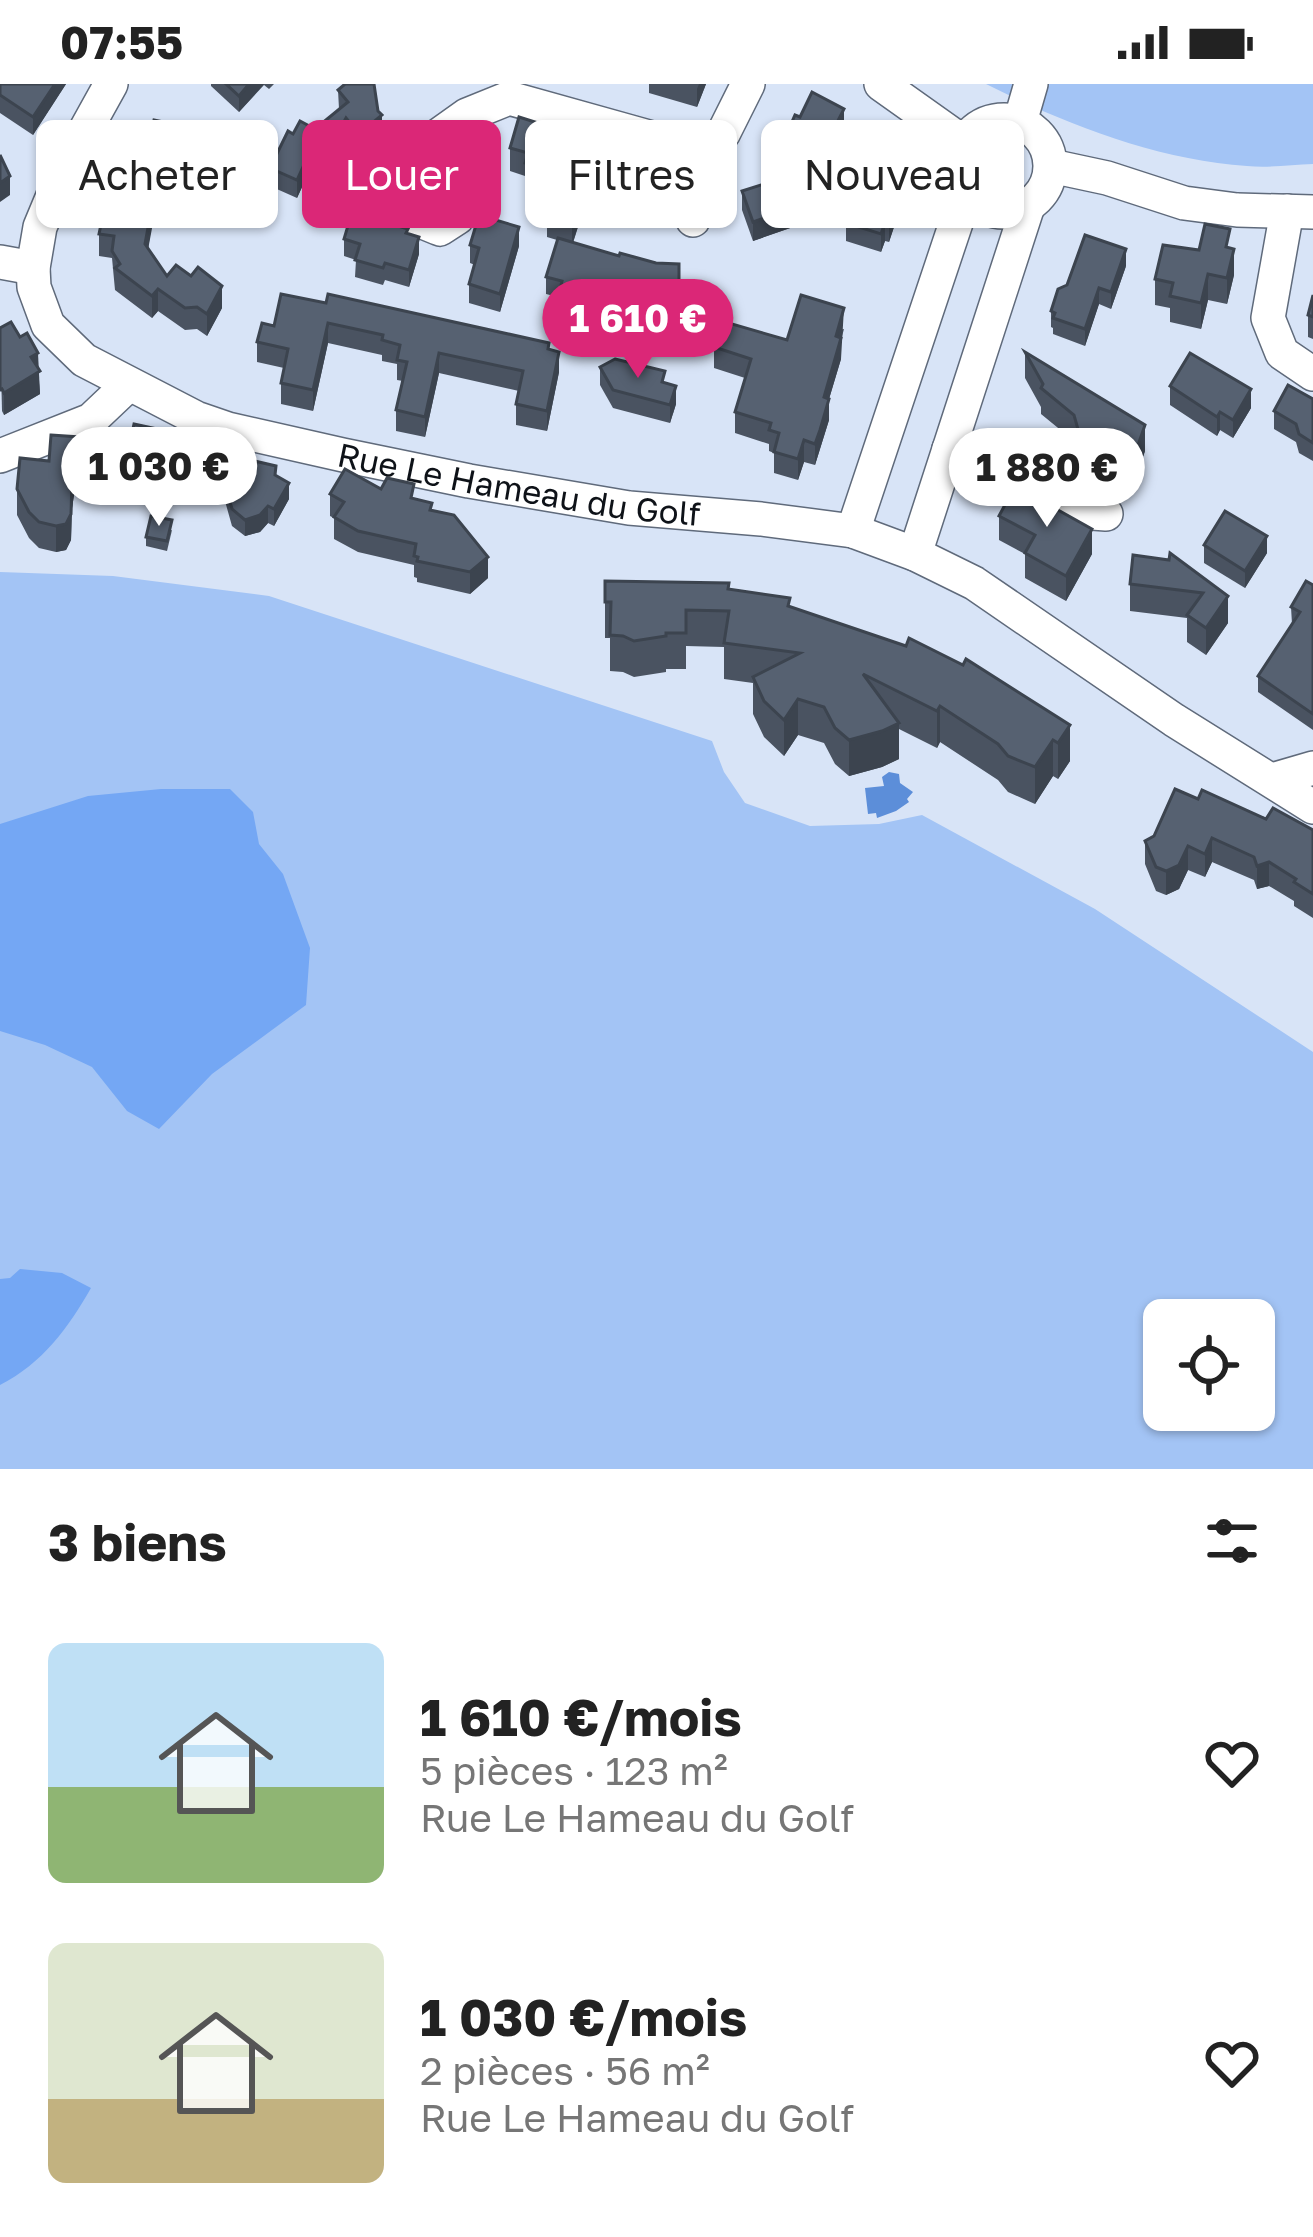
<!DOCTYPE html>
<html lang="fr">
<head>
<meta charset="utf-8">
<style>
	:root { --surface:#fff; --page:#f2f2f2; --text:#222; --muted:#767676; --accent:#db2777 }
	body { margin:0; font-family:"Golos Text",sans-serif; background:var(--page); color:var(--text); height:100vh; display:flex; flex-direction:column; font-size:45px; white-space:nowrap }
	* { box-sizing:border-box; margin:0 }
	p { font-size:39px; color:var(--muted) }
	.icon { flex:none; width:66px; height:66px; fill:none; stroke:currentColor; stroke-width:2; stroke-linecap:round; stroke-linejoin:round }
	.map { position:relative; height:1385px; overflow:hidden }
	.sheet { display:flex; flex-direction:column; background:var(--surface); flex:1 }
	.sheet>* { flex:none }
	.banner { position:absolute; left:36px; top:36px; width:1242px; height:108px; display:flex; gap:24px }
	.tools { position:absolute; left:1143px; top:1215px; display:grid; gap:24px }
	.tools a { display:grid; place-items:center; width:132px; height:132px; border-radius:18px; background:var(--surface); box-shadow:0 3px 9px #0004; font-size:60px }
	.price { position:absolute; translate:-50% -102px; padding:0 27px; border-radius:42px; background:#fff; color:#222; font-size:39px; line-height:78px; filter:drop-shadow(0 3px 6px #0008) }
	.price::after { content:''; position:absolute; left:50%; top:72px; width:36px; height:27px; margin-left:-18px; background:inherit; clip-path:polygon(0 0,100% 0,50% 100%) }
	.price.selected { background:var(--accent); color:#fff }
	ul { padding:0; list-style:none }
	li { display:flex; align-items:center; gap:36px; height:300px; padding:0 48px }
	li span { display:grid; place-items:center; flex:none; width:336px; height:240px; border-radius:18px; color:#555 }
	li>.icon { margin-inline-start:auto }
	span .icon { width:144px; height:144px; fill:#fffc; stroke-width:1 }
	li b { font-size:51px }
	h2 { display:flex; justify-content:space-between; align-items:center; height:144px; padding:0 48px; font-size:51px }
	.chip { padding:0 42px; border-radius:18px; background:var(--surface); box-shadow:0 3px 9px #0004; font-size:42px; line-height:108px }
	.chip.selected { background:var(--accent); color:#fff }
	.status { display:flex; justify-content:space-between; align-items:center; height:84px; padding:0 60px; background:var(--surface); direction:ltr }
	.status svg { height:33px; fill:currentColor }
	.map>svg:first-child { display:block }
</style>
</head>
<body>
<div class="status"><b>07:55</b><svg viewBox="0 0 49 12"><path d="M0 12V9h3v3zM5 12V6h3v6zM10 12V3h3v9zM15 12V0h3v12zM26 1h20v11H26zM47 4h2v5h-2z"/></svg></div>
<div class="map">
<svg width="1313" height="1385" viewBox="0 0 1313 1385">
	<rect width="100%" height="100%" fill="#d8e4f7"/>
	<g fill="#a3c4f5" fill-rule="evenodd">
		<path d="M986 0H1313V80C1291 81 1268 84 1247 82 1158 76 1065 40 986 0Z"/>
		<polygon points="426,71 435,82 448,117 443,128 399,113 393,102"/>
		<path d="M0 488 113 492 269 512 712 657 724 688 745 719 810 742 879 740 922 731 1095 825 1313 968V1385H0ZM1164 1236H1254V1326H1164Z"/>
	</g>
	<g fill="#74a7f4">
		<polygon points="161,705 230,705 253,728 259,760 283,790 310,864 306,921 212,990 159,1045 127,1027 92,983 45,961 0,947 0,740 88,712"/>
		<path d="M20 1185 62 1189 91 1204C68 1244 43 1279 0 1301V1195L10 1194Z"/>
	</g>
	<polygon fill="#5c8ed9" points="889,688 899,690 900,699 913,708 907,715 909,718 896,727 877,734 876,729 868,730 865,704 884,702 882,693"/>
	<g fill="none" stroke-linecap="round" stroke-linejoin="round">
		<defs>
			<g id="minor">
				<path id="s1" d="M111 0 65 83 40 143 33 184 34 203 48 241 84 276 196 334 228 345 343 371 469 397 629 424 761 435 853 447 915 470 974 499 1174 636 1313 723"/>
				<polyline points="881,0 964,59"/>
				<circle cx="1004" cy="82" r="46"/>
				<polyline points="1020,38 1031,0"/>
				<path d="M440 51 467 109 457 134 440 145C415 134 381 126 373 98L467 31 509 14 695 66 723 50 748 0"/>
				<polyline points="1051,82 1107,94 1184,119 1237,126 1313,128"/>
				<polyline points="1287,127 1268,234 1282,269 1313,290"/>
				<polyline points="693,136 702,116 707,59"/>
				<polyline points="0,178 33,184"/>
				<polyline points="949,365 1079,428 1106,430"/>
				<polyline points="0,372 91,336 129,300"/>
				<polyline points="853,447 966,109"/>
				<polyline points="915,470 1028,122"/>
				<polyline points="1272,696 1313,684"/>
			</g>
		</defs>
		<use href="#minor" stroke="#5f6a7b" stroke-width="36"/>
		<use href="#minor" stroke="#fff" stroke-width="33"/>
	</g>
	<g fill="#4a5361">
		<polygon points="0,0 66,0 33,51 0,29"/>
		<polygon points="211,0 274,0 269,5 264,1 239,28 211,2"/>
		<polygon points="649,0 706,0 697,23 649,9"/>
		<polygon points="338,6 382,49 359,67 346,52 327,86 313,79 297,114 270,102 270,84 293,50 315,45 339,25"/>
		<polygon points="800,33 844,44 822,86 812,81 791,121 793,143 753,157 742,126 742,107 767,99 780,74 780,65"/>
		<polygon points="191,61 181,107 171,106 167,120 155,117 148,165 167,192 222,224 207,252 197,245 185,246 158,227 152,234 115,206 112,174 99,172 99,150 141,104 141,96"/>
		<polygon points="570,62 680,95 606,137 582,130 573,159 619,172 656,179 679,180 679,225 656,225 653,233 638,228 636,235 592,224 588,239 558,230 558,213 546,210 546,193 557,156 547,153 547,130 553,110 525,102 525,92 510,87 510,64"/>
		<polygon points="911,72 909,80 909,98 889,158 885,157 881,168 846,157 846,139 870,121 877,100 866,97 866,78"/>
		<polygon points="379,136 408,149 419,170 409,203 385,196 383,201 355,193 356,176 344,172 344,155"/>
		<polygon points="470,161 519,162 500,228 469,219 469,200 475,181 470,179"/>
		<polygon points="1230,164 1234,191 1227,220 1208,216 1201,245 1170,238 1170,224 1155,221 1155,195 1199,166"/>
		<polygon points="1126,182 1111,225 1099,220 1085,262 1053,250 1053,244 1051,243 1051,227"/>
		<polygon points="281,210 549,265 559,288 547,347 516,341 516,320 519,307 439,289 425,353 396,347 396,326 403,297 397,296 397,280 382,277 382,271 328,259 313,327 281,320 281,299 284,284 257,278 257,258 274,242"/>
		<polygon points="1313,211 1313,255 1308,253 1308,231"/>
		<polygon points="0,244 38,284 40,310 4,331 2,327"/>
		<polygon points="844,245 841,256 841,275 829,315 829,336 815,381 804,378 798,396 774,389 774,369 769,367 769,360 735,349 735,328 745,294 714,284 714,263 787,256"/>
		<polygon points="1025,268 1145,367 1136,393 1108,375 1081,383 1074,357 1041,330 1041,323 1025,294"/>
		<polygon points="600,283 665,299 676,320 670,339 613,324 600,301"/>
		<polygon points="1170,302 1251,324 1233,354 1220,346 1217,352 1170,321"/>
		<polygon points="1313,315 1313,377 1299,369 1296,358 1274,345 1274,327"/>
		<polygon points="166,353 188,362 202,381 197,403 127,388 127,372"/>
		<polygon points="216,368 276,392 289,415 274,442 268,439 260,448 245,452 232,442 216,385"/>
		<polygon points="79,379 72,424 71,456 66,466 56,468 39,464 29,454 17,431 17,405"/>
		<polygon points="381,405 414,415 432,427 488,494 470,510 417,498 417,494 414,493 414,481 358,468 334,455 334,434 330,432 330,410"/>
		<polygon points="999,432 1092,470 1066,517 1025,494 1025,470 999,456"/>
		<polygon points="172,446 167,467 146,462 146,453"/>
		<polygon points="1204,461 1267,469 1245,504 1204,479"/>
		<polygon points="1170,469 1228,539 1206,571 1187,558 1187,534 1130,527 1130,500 1169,476"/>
		<polygon points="605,497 729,506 790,523 1070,641 1070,677 1058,695 1053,692 1035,720 1008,708 998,696 940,658 937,664 899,645 899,675 882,683 849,692 835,680 824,659 798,651 784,672 764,653 753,630 753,599 724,595 724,563 686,562 686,585 666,585 666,588 634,593 623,588 610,587 610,554 605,554"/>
		<polygon points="1313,501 1313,646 1258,608 1258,592 1292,540 1291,523"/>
		<polygon points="1198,715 1313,746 1313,834 1294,822 1294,817 1269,802 1257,805 1254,796 1212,778 1205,793 1188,786 1179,805 1166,811 1156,807 1145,780 1145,757 1154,752"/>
	</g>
	<g fill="#3c444f">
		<polygon points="55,0 66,0 33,51 33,33"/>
		<polygon points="249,0 264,0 239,28 239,12"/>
		<polygon points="699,0 706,0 697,23 697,5"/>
		<polygon points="844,25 844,44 822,86 822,68"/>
		<polygon points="382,31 382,49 359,67 359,50"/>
		<polygon points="346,34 346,52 327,86 327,69"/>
		<polygon points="191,44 191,61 181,107 181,90"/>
		<polygon points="911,53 909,98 889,158 889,140"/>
		<polygon points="313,61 313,79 297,114 297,96"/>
		<polygon points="812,62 812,81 789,125 793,124 793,143 753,157 753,138 787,111"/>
		<polygon points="680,72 680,95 606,137 606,114"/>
		<polygon points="171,88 171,106 167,120 167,103"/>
		<polygon points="10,92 10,111 0,118 0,99"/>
		<polygon points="155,106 155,128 145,182 145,160"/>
		<polygon points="582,106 582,130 572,161 572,138"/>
		<polygon points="885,138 885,157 881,168 881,150"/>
		<polygon points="519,143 519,162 500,228 500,210"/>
		<polygon points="419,153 419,170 409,203 409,186"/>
		<polygon points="1126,165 1126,182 1111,225 1111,208"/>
		<polygon points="1234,165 1234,191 1227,220 1227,194"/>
		<polygon points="1208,190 1208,216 1201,245 1201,219"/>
		<polygon points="222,202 222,224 207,252 207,230"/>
		<polygon points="1099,204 1099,220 1085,262 1085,245"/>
		<polygon points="158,205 158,227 152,234 152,212"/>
		<polygon points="592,206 592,224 588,239 588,221"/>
		<polygon points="844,224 841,275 829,315 829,336 815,381 815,360 824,313 836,252"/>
		<polygon points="328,239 328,259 313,327 313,306"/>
		<polygon points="559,268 559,288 547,347 547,327"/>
		<polygon points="38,269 40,310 4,331 4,309 31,273"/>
		<polygon points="439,269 439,289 425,353 425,333"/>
		<polygon points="676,302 676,320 670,339 670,321"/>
		<polygon points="1251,305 1251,324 1233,354 1233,336"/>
		<polygon points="1220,328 1220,346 1217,352 1217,333"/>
		<polygon points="1145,341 1145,367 1136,393 1136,367"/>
		<polygon points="1108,349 1108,375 1081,383 1081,356"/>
		<polygon points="79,353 79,379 72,424 71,456 66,466 56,468 56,442 72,398"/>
		<polygon points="804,356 804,378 798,396 798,375"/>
		<polygon points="202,365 202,381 197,403 197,387"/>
		<polygon points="289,399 289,415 274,442 274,425"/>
		<polygon points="268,422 268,439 260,448 245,452 245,436"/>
		<polygon points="1092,445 1092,470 1066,517 1066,492"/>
		<polygon points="1267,452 1267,469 1245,504 1245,487"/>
		<polygon points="488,473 488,494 470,510 470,488"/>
		<polygon points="1228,512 1228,539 1206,571 1206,544"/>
		<polygon points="798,615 798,651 784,672 784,636"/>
		<polygon points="940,622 940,658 937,664 937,627"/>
		<polygon points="899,639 899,675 882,683 849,692 849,656"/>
		<polygon points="1070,641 1070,677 1058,695 1058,659"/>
		<polygon points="1053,656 1053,692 1035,720 1035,683"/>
		<polygon points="1212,754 1212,778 1205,793 1205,770"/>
		<polygon points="1188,762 1188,786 1179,805 1166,811 1166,787"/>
		<polygon points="1269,778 1269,802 1257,805 1257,782"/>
	</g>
	<g fill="#566171" stroke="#3c444f" stroke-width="3">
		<polygon points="0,0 55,0 33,33 0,11"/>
		<polygon points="226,0 249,0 239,12"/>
		<polygon points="345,0 374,0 378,27 382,31 359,50 346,34 327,69 313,61 297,96 270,84 288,47 293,50 300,37 315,45 348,18 338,6"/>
		<polygon points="812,8 844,25 822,68 812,62 787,111 793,124 753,138 742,107 767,99 784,67 780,65 795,31 800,33"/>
		<polygon points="519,33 570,49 567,61 618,76 625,55 680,72 606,114 582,106 572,138 547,130 559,89 525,79 528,69 510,64"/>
		<polygon points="154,36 191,44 181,90 171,88 167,103 141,96"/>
		<polygon points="877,42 911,53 904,78 909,80 889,140 885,138 881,150 846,139 853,116 870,121 882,83 866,78"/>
		<polygon points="0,71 10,92 0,99"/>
		<polygon points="110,98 155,106 145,160 167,192 176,181 191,192 198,183 222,202 207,230 197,223 185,224 158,205 152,212 115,184 120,180 112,167 114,152 99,150"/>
		<polygon points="353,125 379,133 378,136 408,145 406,149 419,153 409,186 385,179 383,184 355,176 360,160 344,155"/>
		<polygon points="479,131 519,143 500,210 469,200 479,164 470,161"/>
		<polygon points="1205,140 1230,145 1226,163 1234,165 1227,194 1208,190 1201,219 1170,212 1173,199 1155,195 1163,161 1199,166"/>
		<polygon points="1085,151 1126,165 1111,208 1099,204 1085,245 1053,234 1055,229 1051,227 1058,205 1067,201"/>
		<polygon points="558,154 619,172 620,169 656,179 679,180 679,207 656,207 653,215 638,211 636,217 592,206 588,221 558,213 562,197 546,193"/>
		<polygon points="281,210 326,219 328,210 549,259 548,265 559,268 547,327 516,320 523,287 439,269 425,333 396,326 407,278 397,276 400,261 382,256 383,251 328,239 313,306 281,299 288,265 257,258 262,239 274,242"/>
		<polygon points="801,211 844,224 836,252 841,254 824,313 829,315 820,346 815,360 804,356 798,375 774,368 779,349 769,346 771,339 735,328 751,275 714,263 722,237 787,256"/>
		<polygon points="1313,211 1313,233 1308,231"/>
		<polygon points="11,238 20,253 27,249 38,269 31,273 40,287 4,309 2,305 0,306 0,244"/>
		<polygon points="1025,268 1145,341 1136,367 1108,349 1081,356 1074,331 1041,304 1043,300"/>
		<polygon points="1190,269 1251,305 1233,336 1220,328 1217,333 1170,302"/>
		<polygon points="615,275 665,287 662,298 676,302 670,321 613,306 600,283"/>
		<polygon points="1288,301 1313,315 1313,359 1299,350 1296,340 1274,327"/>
		<polygon points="134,340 166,347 165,353 188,358 187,362 202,365 197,387 127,372"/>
		<polygon points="51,351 79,353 72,398 71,430 66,440 56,442 39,438 29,428 17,405 20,374 49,377"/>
		<polygon points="216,368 276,382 275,391 289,399 274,425 268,422 260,431 245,436 232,425"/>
		<polygon points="345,385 381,405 387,394 414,400 411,414 432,419 430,426 454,431 488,473 470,488 417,477 418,473 414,472 416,460 358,447 334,433 344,418 330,410"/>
		<polygon points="1015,402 1092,445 1066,492 1025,469 1035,451 999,432"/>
		<polygon points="1225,427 1267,452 1245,487 1204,461"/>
		<polygon points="151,432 172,436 167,457 146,453"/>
		<polygon points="1170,469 1228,512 1206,544 1187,531 1203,509 1130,500 1133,471 1169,476"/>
		<polygon points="605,497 729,499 728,505 790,514 788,522 906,562 909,554 963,581 966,575 1070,641 1058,659 1053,656 1035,683 1008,672 998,660 940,622 937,627 863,590 899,639 882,647 849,656 835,644 824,623 798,615 784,636 764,617 753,593 800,569 724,559 729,527 686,526 686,549 666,549 666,552 634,557 623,552 610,551 611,518 605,518"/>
		<polygon points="1306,497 1313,501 1313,630 1258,592 1300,528 1291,523"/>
		<polygon points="1175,705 1198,715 1202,706 1266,735 1273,724 1313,746 1313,810 1294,798 1296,795 1269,778 1257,782 1254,773 1212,754 1205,770 1188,762 1179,781 1166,787 1156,783 1145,757 1154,752"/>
	</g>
	<g text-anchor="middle" stroke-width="12" stroke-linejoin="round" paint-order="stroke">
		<g font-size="33" fill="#0e1218" stroke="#e9f1fd">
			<text dy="12" stroke="none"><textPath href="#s1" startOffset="768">Rue Le Hameau du Golf</textPath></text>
		</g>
	</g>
</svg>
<div class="tools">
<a><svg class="icon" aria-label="locate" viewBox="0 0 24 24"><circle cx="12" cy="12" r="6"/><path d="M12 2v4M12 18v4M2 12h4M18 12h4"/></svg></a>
</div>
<b class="price selected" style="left:638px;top:297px">1 610 €</b>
<b class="price" style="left:159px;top:445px">1 030 €</b>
<b class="price" style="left:1047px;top:446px">1 880 €</b>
<div class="banner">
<a class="chip">Acheter</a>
<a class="chip selected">Louer</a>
<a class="chip">Filtres</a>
<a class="chip">Nouveau</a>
</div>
</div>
<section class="sheet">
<h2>3 biens<svg class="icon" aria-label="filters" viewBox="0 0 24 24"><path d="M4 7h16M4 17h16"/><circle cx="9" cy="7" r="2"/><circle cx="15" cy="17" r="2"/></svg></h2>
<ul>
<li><span style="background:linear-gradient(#bfe0f5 60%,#8fb573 0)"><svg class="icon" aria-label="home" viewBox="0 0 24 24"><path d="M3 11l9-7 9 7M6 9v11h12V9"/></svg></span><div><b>1 610 €/mois</b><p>5 pièces · 123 m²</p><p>Rue Le Hameau du Golf</p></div><svg class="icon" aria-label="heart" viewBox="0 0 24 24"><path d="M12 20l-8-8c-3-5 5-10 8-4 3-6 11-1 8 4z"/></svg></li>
<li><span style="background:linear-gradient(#dfe7d0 65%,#c2b280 0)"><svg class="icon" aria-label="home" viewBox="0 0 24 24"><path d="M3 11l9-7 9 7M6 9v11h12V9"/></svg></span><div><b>1 030 €/mois</b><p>2 pièces · 56 m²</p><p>Rue Le Hameau du Golf</p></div><svg class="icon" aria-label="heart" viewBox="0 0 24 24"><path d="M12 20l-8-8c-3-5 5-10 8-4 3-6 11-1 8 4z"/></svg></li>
</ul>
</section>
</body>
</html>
